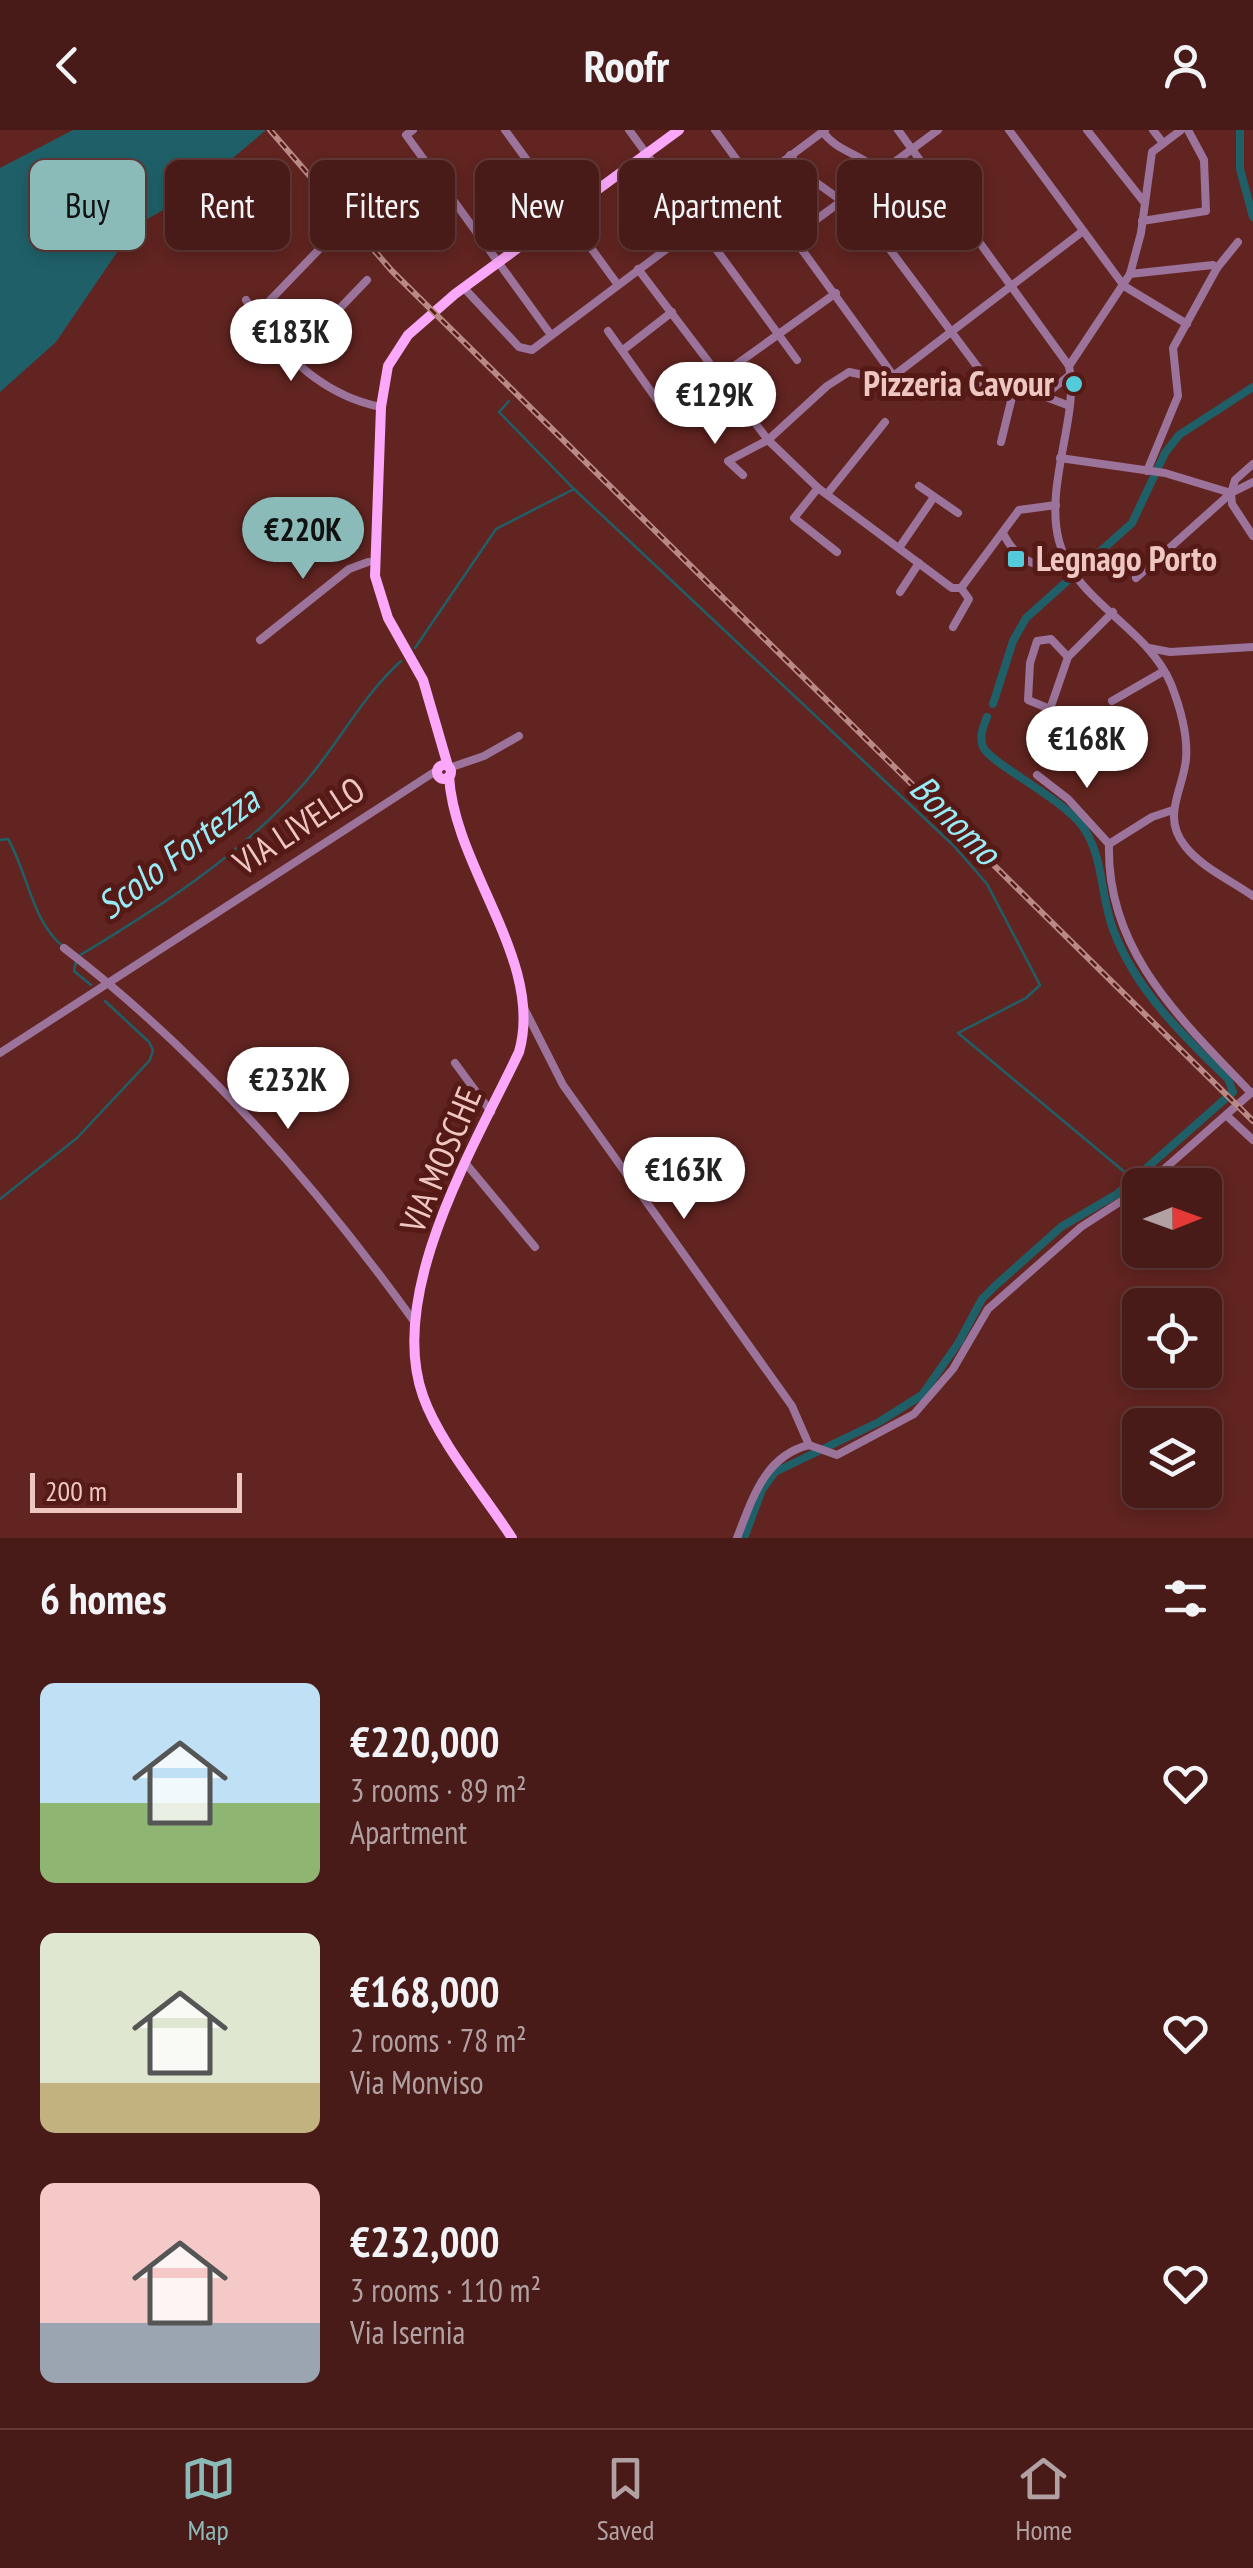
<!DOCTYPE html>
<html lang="en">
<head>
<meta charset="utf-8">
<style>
	:root { --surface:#491b18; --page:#502421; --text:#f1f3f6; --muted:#b1a1a2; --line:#613937; --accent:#8bbbb9 }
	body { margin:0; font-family:"PT Sans Narrow",sans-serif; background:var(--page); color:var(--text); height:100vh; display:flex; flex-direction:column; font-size:38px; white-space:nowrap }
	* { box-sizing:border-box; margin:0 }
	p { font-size:32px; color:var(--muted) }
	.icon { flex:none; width:55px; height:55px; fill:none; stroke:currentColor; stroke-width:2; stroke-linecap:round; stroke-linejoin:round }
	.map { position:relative; height:1408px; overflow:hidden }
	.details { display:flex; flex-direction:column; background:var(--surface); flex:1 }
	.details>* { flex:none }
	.hud { position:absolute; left:30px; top:30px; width:1195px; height:90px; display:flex; gap:20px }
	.needle { width:65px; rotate:89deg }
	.tools { position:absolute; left:1122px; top:1038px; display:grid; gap:20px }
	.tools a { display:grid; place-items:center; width:100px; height:100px; border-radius:15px; background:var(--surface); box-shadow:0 5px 15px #0003,0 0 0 2px var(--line); font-size:50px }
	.scale { position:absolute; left:30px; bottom:25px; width:212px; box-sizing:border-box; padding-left:10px; border:5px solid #eec7c2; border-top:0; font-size:28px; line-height:35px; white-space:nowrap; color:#eec7c2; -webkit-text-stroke:8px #551916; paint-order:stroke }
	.price { position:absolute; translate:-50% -85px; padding:0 22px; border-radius:35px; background:#fff; color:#222; font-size:32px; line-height:65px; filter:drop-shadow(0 2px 5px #0008) }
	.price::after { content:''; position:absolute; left:50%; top:60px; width:30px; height:22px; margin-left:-15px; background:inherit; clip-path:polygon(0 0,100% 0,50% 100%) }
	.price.active { background:var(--accent); color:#111 }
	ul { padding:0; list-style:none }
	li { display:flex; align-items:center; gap:30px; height:250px; padding:0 40px }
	li span { display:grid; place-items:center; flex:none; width:280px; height:200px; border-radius:15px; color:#555 }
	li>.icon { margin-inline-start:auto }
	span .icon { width:120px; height:120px; fill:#fffc; stroke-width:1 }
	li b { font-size:42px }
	h2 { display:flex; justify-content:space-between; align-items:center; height:120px; padding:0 40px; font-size:42px }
	.pill { padding:0 35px; border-radius:15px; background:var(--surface); box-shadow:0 5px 15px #0003,0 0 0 2px var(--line); font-size:35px; line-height:90px }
	.pill.active { background:var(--accent); color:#111 }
	header { display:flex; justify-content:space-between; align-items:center; height:130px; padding:0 40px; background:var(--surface); font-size:45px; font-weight:700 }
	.tab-bar { display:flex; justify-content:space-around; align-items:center; height:140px; border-top:2px solid var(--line); background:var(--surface); font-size:28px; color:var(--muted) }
	.tab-bar a { display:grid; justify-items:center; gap:5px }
	.tab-bar .active { color:var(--accent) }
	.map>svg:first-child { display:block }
</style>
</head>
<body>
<header><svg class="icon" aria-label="back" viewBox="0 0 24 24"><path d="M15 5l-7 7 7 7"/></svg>Roofr<svg class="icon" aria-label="person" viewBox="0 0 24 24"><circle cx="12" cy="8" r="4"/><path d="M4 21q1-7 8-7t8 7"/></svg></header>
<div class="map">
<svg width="1253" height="1408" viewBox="0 0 1253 1408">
	<rect width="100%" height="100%" fill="#612420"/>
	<polygon fill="#23512a" points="906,31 935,70 886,108 856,68"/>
	<polygon fill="#1f6068" points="73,0 266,0 188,66 135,96 56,212 0,262 0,38"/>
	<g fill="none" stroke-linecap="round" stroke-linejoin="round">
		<g stroke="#1f6068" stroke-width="2.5">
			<polyline points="574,359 954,716 987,754 1040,855 1026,868 958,903 1133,1049"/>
			<polyline points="415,518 496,399 574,359 499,282 509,271"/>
			<path d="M0 710 8 709C28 743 32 793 64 817"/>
			<path d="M91 855 74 841 77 827C157 779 238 727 301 657 337 617 361 567 401 531"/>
			<polyline points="0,1069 77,1008 150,930 153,920 149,912 105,871"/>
		</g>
		<g stroke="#1f6068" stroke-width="8">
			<polyline points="1240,0 1240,39 1253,87"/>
			<polyline points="993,574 1013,511 1026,488 1132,393 1165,323 1179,305 1253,257"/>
			<path d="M744 1408 762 1360 775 1342 879 1292 922 1265 959 1212 982 1169 995 1156 1061 1097 1117 1064 1233 962 1228 949C1182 905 1135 859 1113 799 1100 765 1104 727 1083 697 1061 667 991 634 983 617 979 607 983 597 987 587"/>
		</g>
		<g stroke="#9b739b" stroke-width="8">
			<polyline points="413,0 406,5 551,205"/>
			<polyline points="505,0 618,155"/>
			<polyline points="629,0 797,230"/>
			<polyline points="715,0 898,252"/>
			<path d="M898 0 1069 236C1080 284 1044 355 1059 411 1074 472 1147 496 1171 554 1180 577 1188 605 1186 629 1183 661 1161 686 1185 716 1201 737 1232 751 1253 766"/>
			<polyline points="1009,0 1124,156 1187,194"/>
			<polyline points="1087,0 1144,72"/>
			<polyline points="1153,0 1163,13"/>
			<path d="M823 2C837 22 863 24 880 43"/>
			<polyline points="790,25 807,46 842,71"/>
			<polyline points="850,66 991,255"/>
			<polyline points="1142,91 1206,81 1204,30 1188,0"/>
			<polyline points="794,106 938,0"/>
			<polyline points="638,139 768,310 818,358 952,458 961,458 1019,380 1056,375"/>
			<polyline points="1130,144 1213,135 1217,138"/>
			<polyline points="464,158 519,217 532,220 825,0"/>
			<path d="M246 170C277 220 321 265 381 277"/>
			<polyline points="255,186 329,109"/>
			<polyline points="608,201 667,284 836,163"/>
			<polyline points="623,220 672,182"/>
			<polyline points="290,230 367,150"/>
			<polyline points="1069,236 1130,144 1141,103 1152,22 1181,0"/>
			<polyline points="896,244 1083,101"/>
			<polyline points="1045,265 1071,244"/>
			<polyline points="1001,312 1015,255"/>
			<polyline points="1060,328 1165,343 1231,363"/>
			<polyline points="1147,341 1178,266 1173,218 1217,138 1238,112"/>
			<polyline points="743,345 728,331 768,310 827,256 849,242 925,258 1015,255 1067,275"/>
			<polyline points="919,356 958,383"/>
			<polyline points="818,358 794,388 837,422"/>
			<polyline points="1231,363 1232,374 1253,406"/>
			<polyline points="1231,363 1235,350 1253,334"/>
			<polyline points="827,364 885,292"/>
			<path d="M1004 405C1016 429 1042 445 1066 429"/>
			<polyline points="899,418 934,367"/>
			<polyline points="1136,448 1231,363 1253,352"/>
			<polyline points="900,462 919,433"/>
			<polyline points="953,497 969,469 961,458"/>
			<polyline points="260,510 349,439 368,432"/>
			<polyline points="1149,518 1170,522 1253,517"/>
			<polyline points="1068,527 1050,579 1028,570 1030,533 1037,511 1051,509 1068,527 1113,482"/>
			<polyline points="1112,571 1164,541"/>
			<polyline points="449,638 484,626 519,606"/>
			<polyline points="1037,645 1068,669 1109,714"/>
			<path d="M1173 680 1152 687 1109 714C1106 822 1182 890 1251 963"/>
			<path d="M64 818C201 923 316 1055 416 1194"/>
			<polyline points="525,880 563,955 792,1276 809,1315"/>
			<polyline points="0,923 439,639"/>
			<polyline points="455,933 491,982"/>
			<polyline points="1226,985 1253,1010"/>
			<polyline points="467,1035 535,1117"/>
			<polyline points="1146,1055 1252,962"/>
			<path d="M737 1408C752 1370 764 1326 809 1315L837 1325 914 1284 953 1239 988 1179 1081 1097 1140 1059"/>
		</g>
		<g stroke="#fba8fb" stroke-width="10">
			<circle cx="444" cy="642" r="7"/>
			<polyline points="448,636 423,550 388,488 375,446 381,277 388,236 408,205 455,164 679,0"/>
			<path d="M449 646C454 738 545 832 519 922 475 1015 386 1162 423 1266 439 1312 485 1366 512 1408"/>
		</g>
		<defs>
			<polyline id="rail" points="270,0 392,141 1253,991"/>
		</defs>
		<use href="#rail" stroke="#b98985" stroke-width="6"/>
		<use href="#rail" stroke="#551916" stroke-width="2.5" stroke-dasharray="8" stroke-linecap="butt"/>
	</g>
	<g fill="#53cbda" stroke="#551916" stroke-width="4">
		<circle cx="1074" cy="254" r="10"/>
		<rect x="1006" y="419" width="20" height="20" rx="5"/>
	</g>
	<g text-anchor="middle" stroke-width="10" stroke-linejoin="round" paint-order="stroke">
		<g font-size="35" font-weight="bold" fill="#eec7c2" stroke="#551916" text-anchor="end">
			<text x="1054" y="266">Pizzeria Cavour</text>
			<text x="1036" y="441" text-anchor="start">Legnago Porto</text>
		</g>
		<g font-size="35" fill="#eec7c2" stroke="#551916">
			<text transform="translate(299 696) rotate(-33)" y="12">VIA LIVELLO</text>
			<text transform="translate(441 1030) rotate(-67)" y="12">VIA MOSCHE</text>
		</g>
		<g font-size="38" font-style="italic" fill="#97ecf7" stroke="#551916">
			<text transform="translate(955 690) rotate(45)" y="13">Bonomo</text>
			<text transform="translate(178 723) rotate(-37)" y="13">Scolo Fortezza</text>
		</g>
	</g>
</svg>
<div class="tools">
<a><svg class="needle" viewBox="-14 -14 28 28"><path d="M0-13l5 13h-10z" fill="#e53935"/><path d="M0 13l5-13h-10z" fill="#b1a1a2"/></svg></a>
<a><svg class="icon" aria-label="locate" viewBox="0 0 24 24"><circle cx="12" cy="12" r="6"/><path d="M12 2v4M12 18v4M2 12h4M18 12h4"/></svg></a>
<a><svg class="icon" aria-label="layers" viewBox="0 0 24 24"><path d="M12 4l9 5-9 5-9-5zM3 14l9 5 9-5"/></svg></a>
</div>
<div class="scale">200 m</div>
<b class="price" style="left:291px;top:254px">€183K</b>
<b class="price" style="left:715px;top:317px">€129K</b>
<b class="price active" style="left:303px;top:452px">€220K</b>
<b class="price" style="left:1087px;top:661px">€168K</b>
<b class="price" style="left:288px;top:1002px">€232K</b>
<b class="price" style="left:684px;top:1092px">€163K</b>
<div class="hud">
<a class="pill active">Buy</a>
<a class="pill">Rent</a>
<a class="pill">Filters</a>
<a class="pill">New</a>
<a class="pill">Apartment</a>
<a class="pill">House</a>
</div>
</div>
<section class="details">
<h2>6 homes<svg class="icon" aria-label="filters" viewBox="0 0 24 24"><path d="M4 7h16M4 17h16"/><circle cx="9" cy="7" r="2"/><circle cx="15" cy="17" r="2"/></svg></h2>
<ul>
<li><span style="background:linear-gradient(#bfe0f5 60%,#8fb573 0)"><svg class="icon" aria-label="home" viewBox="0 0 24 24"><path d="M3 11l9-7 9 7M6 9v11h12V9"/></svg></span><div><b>€220,000</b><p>3 rooms · 89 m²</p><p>Apartment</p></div><svg class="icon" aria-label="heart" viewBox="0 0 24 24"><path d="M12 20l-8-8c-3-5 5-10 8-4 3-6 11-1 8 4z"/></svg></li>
<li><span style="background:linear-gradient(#dfe7d0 75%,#c2b280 0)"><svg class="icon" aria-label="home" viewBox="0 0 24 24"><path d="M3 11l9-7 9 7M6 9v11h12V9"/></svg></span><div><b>€168,000</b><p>2 rooms · 78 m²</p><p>Via Monviso</p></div><svg class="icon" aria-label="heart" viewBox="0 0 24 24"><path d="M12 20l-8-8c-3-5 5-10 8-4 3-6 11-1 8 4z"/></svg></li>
<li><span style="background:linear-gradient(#f6c9c9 70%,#9aa5b1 0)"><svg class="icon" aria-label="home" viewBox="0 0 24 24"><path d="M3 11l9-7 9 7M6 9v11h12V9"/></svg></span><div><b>€232,000</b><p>3 rooms · 110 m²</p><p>Via Isernia</p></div><svg class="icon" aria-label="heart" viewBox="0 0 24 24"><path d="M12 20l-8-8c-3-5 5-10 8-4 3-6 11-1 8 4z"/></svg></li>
</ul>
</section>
<nav class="tab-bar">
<a class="active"><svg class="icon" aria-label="map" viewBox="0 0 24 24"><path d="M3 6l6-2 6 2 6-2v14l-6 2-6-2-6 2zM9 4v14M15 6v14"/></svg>Map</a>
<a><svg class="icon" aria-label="saved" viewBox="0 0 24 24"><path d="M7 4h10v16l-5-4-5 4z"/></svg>Saved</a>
<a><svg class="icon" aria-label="home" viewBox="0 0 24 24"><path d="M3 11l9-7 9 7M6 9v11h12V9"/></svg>Home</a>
</nav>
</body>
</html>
